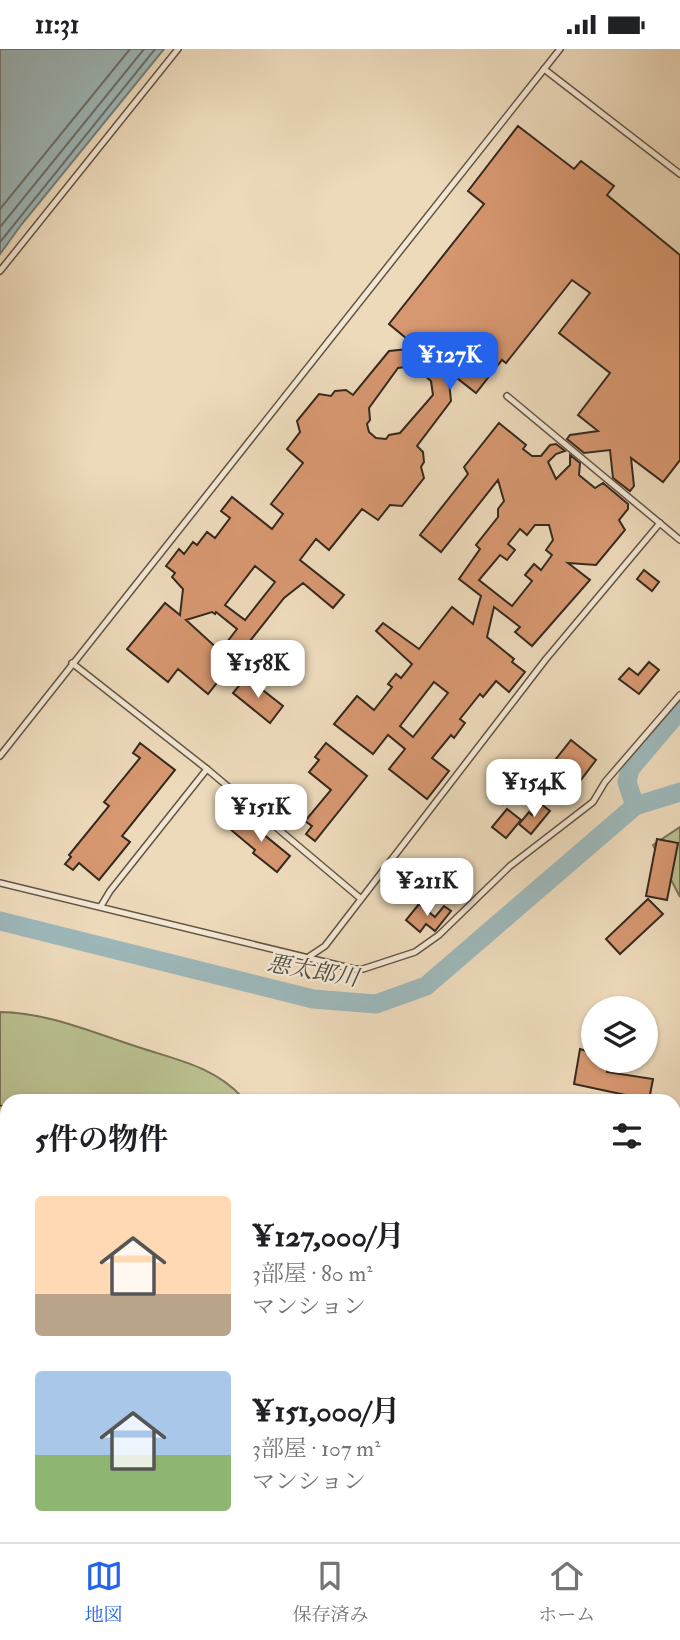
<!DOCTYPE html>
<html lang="ja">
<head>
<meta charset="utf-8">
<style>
	:root { --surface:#fff; --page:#f2f2f2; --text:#202124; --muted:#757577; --line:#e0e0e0; --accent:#2563eb }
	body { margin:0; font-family:"IM FELL Double Pica","Noto Serif JP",serif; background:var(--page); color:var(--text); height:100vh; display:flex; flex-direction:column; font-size:26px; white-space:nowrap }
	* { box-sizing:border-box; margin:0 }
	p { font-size:23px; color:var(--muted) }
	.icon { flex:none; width:38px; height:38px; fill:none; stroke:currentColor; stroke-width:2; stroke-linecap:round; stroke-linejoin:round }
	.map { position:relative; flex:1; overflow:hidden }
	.panel { position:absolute; left:0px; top:1045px; width:681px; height:450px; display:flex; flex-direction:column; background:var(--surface); border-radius:21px 21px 0 0; box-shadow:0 2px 5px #0004 }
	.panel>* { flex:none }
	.buttons { position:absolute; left:581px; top:947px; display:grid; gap:14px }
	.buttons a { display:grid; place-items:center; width:77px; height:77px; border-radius:50%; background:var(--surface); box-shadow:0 2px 5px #0004; font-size:35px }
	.price { position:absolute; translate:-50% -60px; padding:0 16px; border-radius:14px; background:#fff; color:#222; font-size:23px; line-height:46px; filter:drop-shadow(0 2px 4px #0008) }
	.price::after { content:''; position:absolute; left:50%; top:42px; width:21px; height:16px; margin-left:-10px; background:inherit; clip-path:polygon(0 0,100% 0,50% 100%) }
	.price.current { background:var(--accent); color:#fff }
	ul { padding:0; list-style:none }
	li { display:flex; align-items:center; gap:21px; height:175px; padding:0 35px }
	li span { display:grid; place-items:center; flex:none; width:196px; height:140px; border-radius:7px; color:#555 }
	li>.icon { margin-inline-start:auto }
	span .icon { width:84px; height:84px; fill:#fffc; stroke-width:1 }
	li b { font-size:30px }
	h2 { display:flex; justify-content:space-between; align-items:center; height:84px; padding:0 35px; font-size:30px }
	.status { display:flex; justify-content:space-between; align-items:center; height:49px; padding:0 35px; background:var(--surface); direction:ltr }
	.status svg { height:19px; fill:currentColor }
	.tabs { display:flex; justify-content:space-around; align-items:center; height:98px; border-top:2px solid var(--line); background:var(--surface); font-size:19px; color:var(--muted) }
	.tabs a { display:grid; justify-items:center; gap:4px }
	.tabs .current { color:var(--accent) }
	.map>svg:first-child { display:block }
</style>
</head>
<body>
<div class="status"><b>11:31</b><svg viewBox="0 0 49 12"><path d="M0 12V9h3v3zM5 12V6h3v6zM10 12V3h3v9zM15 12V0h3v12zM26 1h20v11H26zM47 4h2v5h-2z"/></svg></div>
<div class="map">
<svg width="680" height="1493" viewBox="0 0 680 1493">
	<rect width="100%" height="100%" fill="#eddabb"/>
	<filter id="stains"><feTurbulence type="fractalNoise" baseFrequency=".00286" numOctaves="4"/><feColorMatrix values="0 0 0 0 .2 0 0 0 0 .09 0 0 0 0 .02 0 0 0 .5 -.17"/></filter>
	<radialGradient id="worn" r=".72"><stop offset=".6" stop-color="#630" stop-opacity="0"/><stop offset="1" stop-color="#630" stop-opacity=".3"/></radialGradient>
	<g fill="#babf8f" stroke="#787456" stroke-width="2">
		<polygon points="680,778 680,848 653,796"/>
		<path d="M0 963C51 964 93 984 141 999 178 1011 214 1018 242 1048V1052H7V1068H0Z"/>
		<polygon points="7,1109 7,1457 0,1459 0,1111"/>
		<polygon points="680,1213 680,1493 243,1493 243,1488 674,1488 674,1214"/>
		<polygon points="21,1488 158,1488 157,1493 19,1493"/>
	</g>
	<polygon fill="#9db8ba" stroke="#737f7c" stroke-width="2" points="0,0 164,0 21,176 0,205"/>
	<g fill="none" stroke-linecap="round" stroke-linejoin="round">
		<g stroke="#69706c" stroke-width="2">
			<polyline points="0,160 130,0"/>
			<polyline points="0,178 144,0"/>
			<polyline points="0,193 155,0"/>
		</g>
		<g stroke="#9db8ba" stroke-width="19">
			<polyline points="635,757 627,733 630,720 680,661"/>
			<polyline points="0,872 313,950 376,955 426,937 635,757 680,743"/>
		</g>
	</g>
	<g fill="#d79770" stroke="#35291e" stroke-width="2" fill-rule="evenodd">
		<path d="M518 77 574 120 581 112 614 137 607 146 680 206V411L663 433 631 409 634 437 630 442 613 429 610 401 584 404 567 390 570 386 598 382 578 366 610 324 559 284 590 244 572 231 506 314 502 311 476 344 448 322 451 352 417 397 423 403 424 413 421 418 424 429 402 457 390 456 378 471 362 460 329 501 316 490 300 511 344 546 333 559 303 534 284 549 208 645 178 620 168 633 127 600 165 554 180 566 183 540 172 528 175 524 166 517 179 500 184 505 193 493 197 496 207 483 215 489 230 469 221 462 232 448 272 480 283 465 271 455 303 414 287 400 300 383 297 372 319 345 331 347 335 342 346 341 353 346 389 302 418 299 389 275 484 155 468 142ZM413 317 431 332 433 346 400 384 389 386 386 390 376 389 369 383 367 375 370 371 369 359 398 319ZM255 517 275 533 245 571 225 556ZM212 563 215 565 216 563 237 580 220 602 186 571Z"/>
		<path d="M499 374 526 396 523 400 532 407H541L550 396 556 395 565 402 556 405 548 413 556 430 570 416V406L580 414 579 426 595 439 603 434 628 455V460L619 471 625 481 596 516 568 514 590 531 532 597 515 583 520 578 494 558 487 588 514 610 512 613 525 623 509 643 496 632 483 648 480 645 460 670 465 674 454 689 451 686 432 709 449 722 427 750 389 720 405 700 388 686 373 705 334 675 357 647 374 661 392 638 388 635 396 625 401 629 412 615 376 582 383 574 419 600 452 558 473 575 481 547 459 530 480 500 476 496 498 468V460L504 452 498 431 441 503 420 486 468 425 464 418ZM535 476H549L553 491 546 501 552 506 541 521 534 515 525 526 532 532 512 557 479 531 500 506 507 511 515 501 508 495 520 480 527 486ZM434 633 448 644 413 688 400 677Z"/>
		<polygon points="644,521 659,533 652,542 637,530"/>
		<polygon points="649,613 659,621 639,645 619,630 629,619 638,626"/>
		<polygon points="246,628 283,657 270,674 233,644"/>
		<polygon points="571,691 596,711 574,740 548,720"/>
		<polygon points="140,694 175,721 122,787 130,793 99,831 79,814 73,821 65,815 71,808 69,806 109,757 104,753 140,709 133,704"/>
		<polygon points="326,694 367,727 315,792 306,785 312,777 305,772 331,741 309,723 319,711 315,708"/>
		<polygon points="541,755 550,762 531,785 519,775 529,763 532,766"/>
		<polygon points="507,760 521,771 506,789 492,778"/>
		<polygon points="241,767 290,807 277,823 253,804 255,801 230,780"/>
		<polygon points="657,790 678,794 667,851 646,847"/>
		<polygon points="648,850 663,865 620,905 606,890"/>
		<polygon points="419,855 435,868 444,857 451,862 435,882 426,875 420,883 406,871"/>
		<polygon points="580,1000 593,1004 593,1012 609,1012 607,1023 653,1030 649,1051 574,1035"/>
	</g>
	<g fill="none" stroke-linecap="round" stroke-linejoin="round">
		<defs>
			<g id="lane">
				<polyline points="544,20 680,125"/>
				<polyline points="0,222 178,0"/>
				<polyline points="507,347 680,491"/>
				<polyline points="72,614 207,720 360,849"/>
				<polyline points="0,707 560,0"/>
				<polyline points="0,834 354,920 363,920 415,903 439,886 510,817 593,753 605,733 680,646"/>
				<polyline points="101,857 110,842 207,720"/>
				<polyline points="310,907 325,897 546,610 660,474"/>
			</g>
			<g id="street">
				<polyline points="0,1166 7,1166"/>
				<polyline points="674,1272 680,1273"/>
			</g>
			<g id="highway">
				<polyline points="0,1067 7,1067"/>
				<polyline points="674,1098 680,1092"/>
			</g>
		</defs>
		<use href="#lane" stroke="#635545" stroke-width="8"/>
		<use href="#street" stroke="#635545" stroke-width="13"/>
		<use href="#highway" stroke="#35291e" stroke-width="22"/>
		<polyline stroke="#35291e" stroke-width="2" stroke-dasharray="2 3.5" stroke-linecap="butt" points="174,1488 175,1493"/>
		<use href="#lane" stroke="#f3e7d3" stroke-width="5"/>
		<use href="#street" stroke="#f3e7d3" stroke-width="10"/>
		<use href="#highway" stroke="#e6bd7e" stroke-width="19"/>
		<g stroke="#35291e" stroke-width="3.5" stroke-dasharray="12 12" stroke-linecap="butt">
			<polyline points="0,1098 7,1097"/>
			<polyline points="674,1204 680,1203"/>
		</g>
	</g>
	<g text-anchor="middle" stroke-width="5" stroke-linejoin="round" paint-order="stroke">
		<g font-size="23" font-style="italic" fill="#4f4d45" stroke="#f3e7d3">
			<text transform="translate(313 921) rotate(10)" y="8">悪太郎川</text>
		</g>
	</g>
	<rect width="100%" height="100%" filter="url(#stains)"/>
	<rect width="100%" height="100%" fill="url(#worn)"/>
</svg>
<div class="buttons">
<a><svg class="icon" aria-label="layers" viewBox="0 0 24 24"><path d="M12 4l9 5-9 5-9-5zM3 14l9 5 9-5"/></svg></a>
</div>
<b class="price current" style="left:450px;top:343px">¥127K</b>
<b class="price" style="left:258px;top:651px">¥158K</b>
<b class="price" style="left:534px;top:770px">¥154K</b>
<b class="price" style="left:261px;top:795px">¥151K</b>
<b class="price" style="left:427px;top:869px">¥211K</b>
<section class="panel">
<h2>5件の物件<svg class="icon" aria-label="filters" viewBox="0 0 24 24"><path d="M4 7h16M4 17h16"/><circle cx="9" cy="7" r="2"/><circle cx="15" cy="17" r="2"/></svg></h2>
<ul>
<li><span style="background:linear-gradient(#ffd9b3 70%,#b9a48a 0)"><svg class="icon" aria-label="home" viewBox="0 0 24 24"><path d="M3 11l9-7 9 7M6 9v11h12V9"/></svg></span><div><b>¥127,000/月</b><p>3部屋 · 80 m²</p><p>マンション</p></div></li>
<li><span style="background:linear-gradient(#a9c7e8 60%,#8fb573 0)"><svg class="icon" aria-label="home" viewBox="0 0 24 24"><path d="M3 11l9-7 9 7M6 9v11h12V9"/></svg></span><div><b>¥151,000/月</b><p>3部屋 · 107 m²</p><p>マンション</p></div></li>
</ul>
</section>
</div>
<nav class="tabs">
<a class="current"><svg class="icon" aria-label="map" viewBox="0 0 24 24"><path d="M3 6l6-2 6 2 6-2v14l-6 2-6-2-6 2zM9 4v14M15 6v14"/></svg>地図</a>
<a><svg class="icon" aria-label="saved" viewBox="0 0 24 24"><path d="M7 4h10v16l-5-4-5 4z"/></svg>保存済み</a>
<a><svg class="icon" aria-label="home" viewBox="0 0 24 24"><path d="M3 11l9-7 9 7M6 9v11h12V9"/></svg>ホーム</a>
</nav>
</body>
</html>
